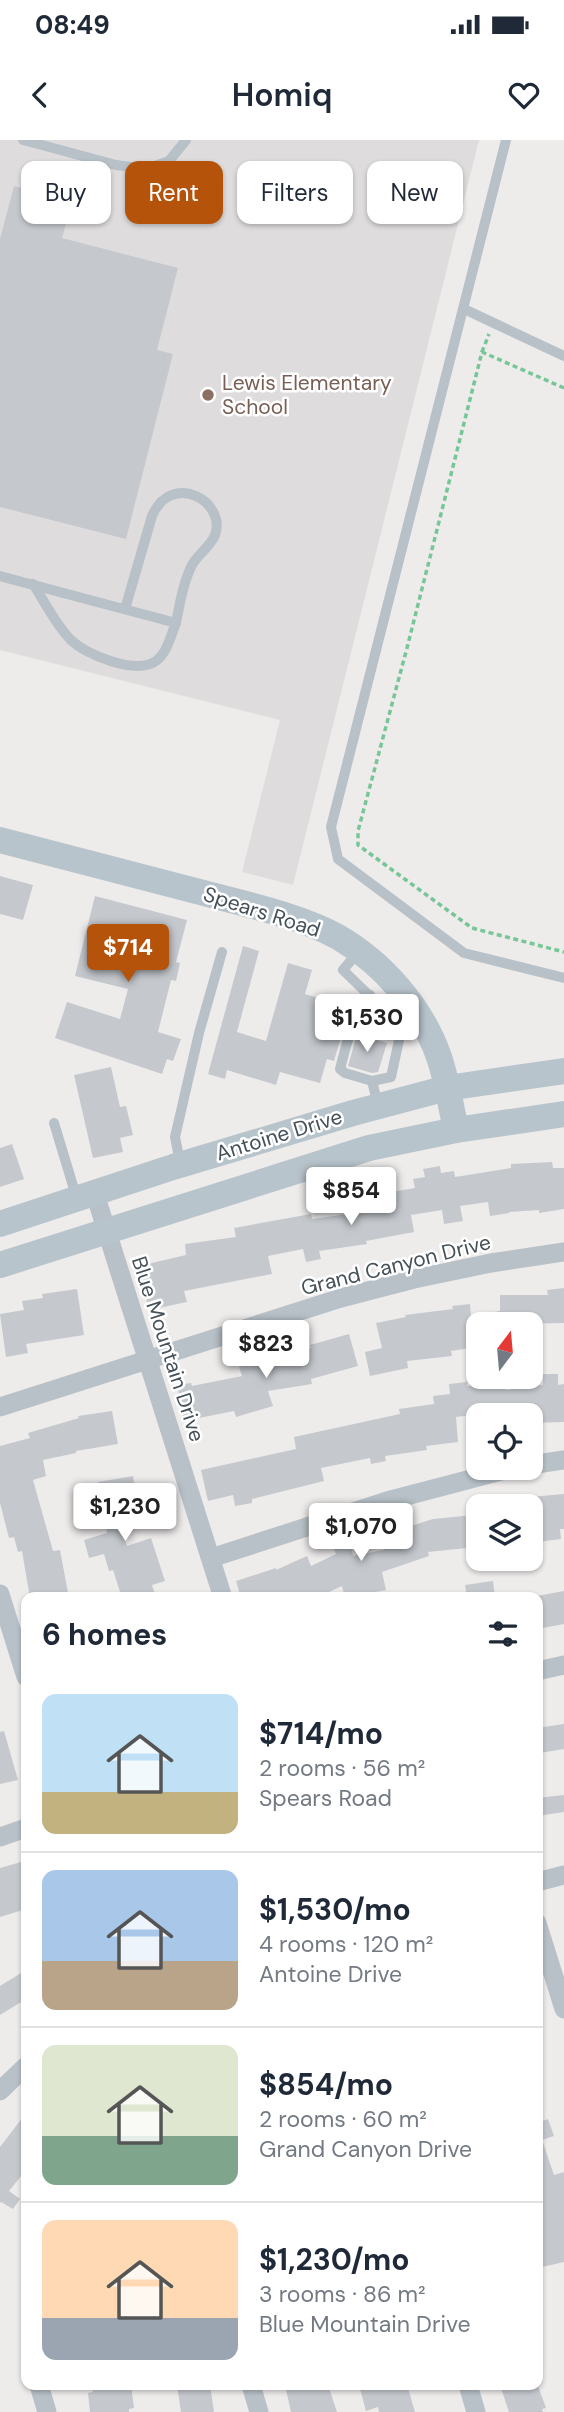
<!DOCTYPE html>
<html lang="en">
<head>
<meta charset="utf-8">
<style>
	:root { --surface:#fff; --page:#f2f2f3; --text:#1f2937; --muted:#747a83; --line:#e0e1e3; --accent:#b45309 }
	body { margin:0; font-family:"DM Sans",sans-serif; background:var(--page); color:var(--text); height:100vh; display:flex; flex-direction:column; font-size:26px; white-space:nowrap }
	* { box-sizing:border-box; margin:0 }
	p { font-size:23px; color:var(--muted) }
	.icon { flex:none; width:38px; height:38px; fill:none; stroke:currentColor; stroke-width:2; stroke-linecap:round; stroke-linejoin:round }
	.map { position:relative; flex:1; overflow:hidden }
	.panel { position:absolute; left:21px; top:1452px; width:522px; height:798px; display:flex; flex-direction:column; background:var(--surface); border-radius:14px; box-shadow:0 2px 5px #0004 }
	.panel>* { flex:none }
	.banner { position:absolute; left:21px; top:21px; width:523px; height:63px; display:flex; gap:14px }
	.needle { width:46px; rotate:16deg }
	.tools { position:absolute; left:466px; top:1172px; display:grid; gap:14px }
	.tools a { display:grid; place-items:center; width:77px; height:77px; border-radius:14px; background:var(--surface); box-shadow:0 2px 5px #0004; font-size:35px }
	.price { position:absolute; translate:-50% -60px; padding:0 16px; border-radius:7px; background:#fff; color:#222; font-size:23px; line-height:46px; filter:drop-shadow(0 2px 4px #0008) }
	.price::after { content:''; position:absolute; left:50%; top:42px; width:21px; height:16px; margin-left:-10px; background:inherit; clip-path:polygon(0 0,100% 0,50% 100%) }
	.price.active { background:var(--accent); color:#fff }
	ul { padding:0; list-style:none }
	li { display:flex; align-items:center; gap:21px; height:175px; padding:0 21px }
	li+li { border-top:2px solid var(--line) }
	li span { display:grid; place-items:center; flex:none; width:196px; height:140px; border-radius:14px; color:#555 }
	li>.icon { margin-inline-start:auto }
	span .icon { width:84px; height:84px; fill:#fffc; stroke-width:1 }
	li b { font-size:30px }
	h2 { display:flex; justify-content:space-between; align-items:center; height:84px; padding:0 21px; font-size:30px }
	.chip { padding:0 24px; border-radius:14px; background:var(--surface); box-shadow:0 2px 5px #0004; font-size:24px; line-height:63px }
	.chip.active { background:var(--accent); color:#fff }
	.status { display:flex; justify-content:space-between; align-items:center; height:49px; padding:0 35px; background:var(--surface); direction:ltr }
	.status svg { height:19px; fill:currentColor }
	header { display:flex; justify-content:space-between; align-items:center; height:91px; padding:0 21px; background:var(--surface); font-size:32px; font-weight:600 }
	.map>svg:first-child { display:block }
</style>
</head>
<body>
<div class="status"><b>08:49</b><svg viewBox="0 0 49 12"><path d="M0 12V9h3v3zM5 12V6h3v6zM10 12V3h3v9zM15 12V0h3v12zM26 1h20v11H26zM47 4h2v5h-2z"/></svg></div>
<header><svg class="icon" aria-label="back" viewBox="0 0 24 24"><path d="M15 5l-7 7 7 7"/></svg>Homiq<svg class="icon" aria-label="heart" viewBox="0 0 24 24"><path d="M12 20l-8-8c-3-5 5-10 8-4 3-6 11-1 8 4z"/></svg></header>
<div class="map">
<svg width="564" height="2272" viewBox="0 0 564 2272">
	<rect width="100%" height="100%" fill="#eeebeb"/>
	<polygon fill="#dfdcdd" points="0,0 479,0 293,745 242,732 280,580 0,510"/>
	<g fill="#c5c9ce">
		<polygon points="14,46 72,61 62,98 178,128 157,210 173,214 126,399 0,367 0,99"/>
		<polygon points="0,736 33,745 23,780 0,774"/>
		<polygon points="95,756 187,780 176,822 180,823 176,841 171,840 158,892 181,899 173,921 167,919 162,934 55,898 67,862 120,879 128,849 75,836"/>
		<polygon points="243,806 259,811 237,892 266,901 288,823 312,830 305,854 342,865 336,887 343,890 334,921 327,919 320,943 280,932 276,945 227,930 225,939 208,934"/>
		<polygon points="357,894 387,903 378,932 372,933 348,926"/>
		<polygon points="111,927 120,967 126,966 133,995 120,998 123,1012 93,1018 74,935"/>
		<polygon points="12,1004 24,1039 0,1047 0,1008"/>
		<polygon points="552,1022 553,1028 564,1028 564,1069 539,1073 539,1070 509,1072 509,1073 490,1076 488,1062 460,1066 463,1081 444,1084 442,1070 411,1075 414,1092 366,1101 367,1104 319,1111 321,1119 306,1122 303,1109 268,1116 272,1134 184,1151 187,1162 149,1170 139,1126 186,1115 185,1104 236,1097 234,1088 311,1074 312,1079 370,1071 368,1056 415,1048 413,1039 425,1037 423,1029 440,1026 441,1033 454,1031 455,1037 511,1028 511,1024"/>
		<polygon points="564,1148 564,1183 478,1185 478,1207 451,1211 452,1216 407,1221 408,1228 370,1236 365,1212 382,1208 376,1183 406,1177 405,1175 453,1169 452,1166 470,1164 471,1176 500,1171 500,1155 548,1155 547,1150"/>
		<polygon points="77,1149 84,1195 26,1204 28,1213 6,1217 0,1174 24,1170 22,1161 43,1158 42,1154"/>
		<polygon points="349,1194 358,1226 311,1239 312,1244 268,1251 273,1266 236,1277 234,1271 184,1281 177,1245 191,1243 192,1246 242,1236 239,1227 271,1216 270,1215 311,1208 310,1205"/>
		<polygon points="543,1234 558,1234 558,1245 564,1244 564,1282 530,1283 530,1276 481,1274 456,1277 458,1302 426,1306 427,1310 385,1316 386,1321 371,1324 370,1318 321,1328 324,1341 252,1359 252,1363 235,1366 233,1355 208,1361 201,1330 296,1309 294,1297 400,1274 399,1269 434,1264 433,1256 450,1254 449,1244 467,1242 467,1246 505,1242 506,1250 543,1245"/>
		<polygon points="112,1271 118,1304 76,1311 76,1313 43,1320 46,1336 33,1340 53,1411 60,1410 69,1458 30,1458 22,1411 18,1412 14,1397 9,1398 0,1363 0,1306 30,1298 28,1293 79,1278 78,1276"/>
		<polygon points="133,1336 140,1376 119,1379 127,1406 151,1398 165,1441 152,1445 156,1458 122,1458 113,1430 109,1431 104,1414 89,1418 84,1400 107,1393 98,1342"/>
		<polygon points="564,1354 564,1389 560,1389 561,1399 530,1403 530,1357"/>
		<polygon points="473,1375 477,1407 428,1412 429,1416 382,1432 386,1450 345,1458 342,1446 316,1458 241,1458 236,1441 276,1428 276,1430 307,1416 311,1426 336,1414 334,1409 351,1406 353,1416 384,1410 379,1396 433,1379"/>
		<polygon points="493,1441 495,1458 467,1458 465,1445"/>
		<polygon points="564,1451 564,1484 537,1489 537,1456"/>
		<polygon points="564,1584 564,1609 540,1613 537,1588"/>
		<polygon points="4,1591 18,1640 0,1644 0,1592"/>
		<polygon points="564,1655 564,1672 537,1676 537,1658"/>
		<polygon points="21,1722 22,1726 26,1725 26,1769 0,1777 0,1728"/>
		<polygon points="26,1830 26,1859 0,1875 0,1846"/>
		<polygon points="26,1973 26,2030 9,2051 20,2059 13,2069 1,2062 0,2063 0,2007"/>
		<polygon points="548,1979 554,1996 542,2000 554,2035 564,2032 564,2122 542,2127 537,2107 537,2086 541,2085 537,2072 537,1983"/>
		<polygon points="537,2243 546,2268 542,2269 543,2272 509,2272 500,2245 537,2245"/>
		<polygon points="91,2245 131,2245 134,2268 129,2269 129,2272 90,2272 88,2253 93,2252"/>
		<polygon points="177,2245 210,2245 214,2272 181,2272"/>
		<polygon points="285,2245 328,2245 337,2272 291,2272"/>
		<polygon points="359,2245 407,2245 415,2272 379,2272 378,2267 366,2271"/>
	</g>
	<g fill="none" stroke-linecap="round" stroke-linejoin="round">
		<g stroke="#76c697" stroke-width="3.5" stroke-dasharray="5 3.5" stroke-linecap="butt">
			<polyline points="482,212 489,194"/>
			<polyline points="564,248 482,212 407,508 358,691 358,705 472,788 564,812"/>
		</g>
		<g stroke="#b7c1c7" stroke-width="10">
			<polyline points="23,0 116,25 146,29 169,21 186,0"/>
			<polyline points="506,0 331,687 338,719 464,813 564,838"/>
			<polyline points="464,169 564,216"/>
			<path d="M0 436 176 483C180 463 183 443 192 425 197 415 211 406 215 395 227 362 172 330 152 376L125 469"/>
			<path d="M33 444C45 462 55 484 70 499 85 515 136 535 156 521 167 513 171 495 176 483"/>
			<polyline points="358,812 343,830 378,864 401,891"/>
			<path d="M370 855C352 878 347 902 340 929L345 933 372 941"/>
			<polyline points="378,965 372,941 391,937 401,891 420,879"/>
			<polyline points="54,983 77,1059"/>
			<polyline points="180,1022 175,997 199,893 222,812"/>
		</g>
		<g stroke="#b7c1c7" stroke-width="19">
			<polyline points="95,1054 223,1458"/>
			<polyline points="0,1267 341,1158 414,1139 491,1123 564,1112"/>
			<polyline points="530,1325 564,1320"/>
			<polyline points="211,1418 387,1361 513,1328"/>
			<polyline points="0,1454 26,1537"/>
			<polyline points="537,1531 564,1525"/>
			<polyline points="0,1697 26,1688"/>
			<polyline points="537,1742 564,1735"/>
			<polyline points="537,1783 564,1869"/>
			<polyline points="0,1951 26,1926"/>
			<polyline points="39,2245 47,2272"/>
			<polyline points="251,2245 259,2272"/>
			<polyline points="468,2245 476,2272"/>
		</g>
		<g stroke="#b8c4cc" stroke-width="26">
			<path d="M0 700C65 717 131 734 196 751 240 763 299 775 338 797 383 823 422 868 439 917 447 941 451 966 456 990"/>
			<polyline points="0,1084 173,1027 353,973 447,948 564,931"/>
			<polyline points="0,1125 369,1008 456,990 564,974"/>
		</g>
	</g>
	<circle fill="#8d6e63" stroke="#fff" stroke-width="2.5" cx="208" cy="255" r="7"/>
	<g text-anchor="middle" stroke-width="5" stroke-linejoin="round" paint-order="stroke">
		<g font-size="21" fill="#785e54" stroke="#fff" text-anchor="start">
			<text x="222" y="250">Lewis Elementary<tspan x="222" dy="24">School</tspan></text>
		</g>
		<g font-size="21" fill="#455057" stroke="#fff">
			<text transform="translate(262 772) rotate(18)" y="7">Spears Road</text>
			<text transform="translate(279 995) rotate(-17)" y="7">Antoine Drive</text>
			<text transform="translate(396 1125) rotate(-14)" y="7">Grand Canyon Drive</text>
			<text transform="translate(168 1209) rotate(72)" y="7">Blue Mountain Drive</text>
		</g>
	</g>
</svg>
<div class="tools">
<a><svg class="needle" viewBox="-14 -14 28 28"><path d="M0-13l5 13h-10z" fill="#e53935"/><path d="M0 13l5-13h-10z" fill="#747a83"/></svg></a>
<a><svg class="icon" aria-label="locate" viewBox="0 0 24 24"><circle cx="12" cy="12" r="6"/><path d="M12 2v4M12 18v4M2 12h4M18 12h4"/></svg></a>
<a><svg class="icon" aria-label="layers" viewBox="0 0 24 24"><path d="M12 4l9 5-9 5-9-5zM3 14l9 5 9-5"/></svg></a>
</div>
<b class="price active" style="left:128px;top:844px">$714</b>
<b class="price" style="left:367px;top:914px">$1,530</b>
<b class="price" style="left:351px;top:1087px">$854</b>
<b class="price" style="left:266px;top:1240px">$823</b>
<b class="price" style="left:125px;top:1403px">$1,230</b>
<b class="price" style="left:361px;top:1423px">$1,070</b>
<div class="banner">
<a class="chip">Buy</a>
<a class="chip active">Rent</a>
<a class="chip">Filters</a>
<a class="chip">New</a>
</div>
<section class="panel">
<h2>6 homes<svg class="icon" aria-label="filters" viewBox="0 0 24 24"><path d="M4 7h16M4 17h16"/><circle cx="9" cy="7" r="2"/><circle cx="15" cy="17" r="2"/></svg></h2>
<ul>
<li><span style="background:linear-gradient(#bfe0f5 70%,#c2b280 0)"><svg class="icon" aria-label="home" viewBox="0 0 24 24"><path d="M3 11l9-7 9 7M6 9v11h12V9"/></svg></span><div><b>$714/mo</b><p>2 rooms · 56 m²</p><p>Spears Road</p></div></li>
<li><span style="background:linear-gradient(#a9c7e8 65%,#b9a48a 0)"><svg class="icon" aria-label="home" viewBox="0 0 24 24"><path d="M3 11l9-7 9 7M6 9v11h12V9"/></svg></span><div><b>$1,530/mo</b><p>4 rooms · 120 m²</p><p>Antoine Drive</p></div></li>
<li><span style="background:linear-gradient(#dfe7d0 65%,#7fa58c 0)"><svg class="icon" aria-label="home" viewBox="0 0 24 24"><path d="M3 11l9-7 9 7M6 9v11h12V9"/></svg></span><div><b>$854/mo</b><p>2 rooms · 60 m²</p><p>Grand Canyon Drive</p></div></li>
<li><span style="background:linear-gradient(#ffd9b3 70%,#9aa5b1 0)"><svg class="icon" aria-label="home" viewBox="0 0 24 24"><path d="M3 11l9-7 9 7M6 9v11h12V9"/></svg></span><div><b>$1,230/mo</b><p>3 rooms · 86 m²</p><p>Blue Mountain Drive</p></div></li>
</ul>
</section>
</div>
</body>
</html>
